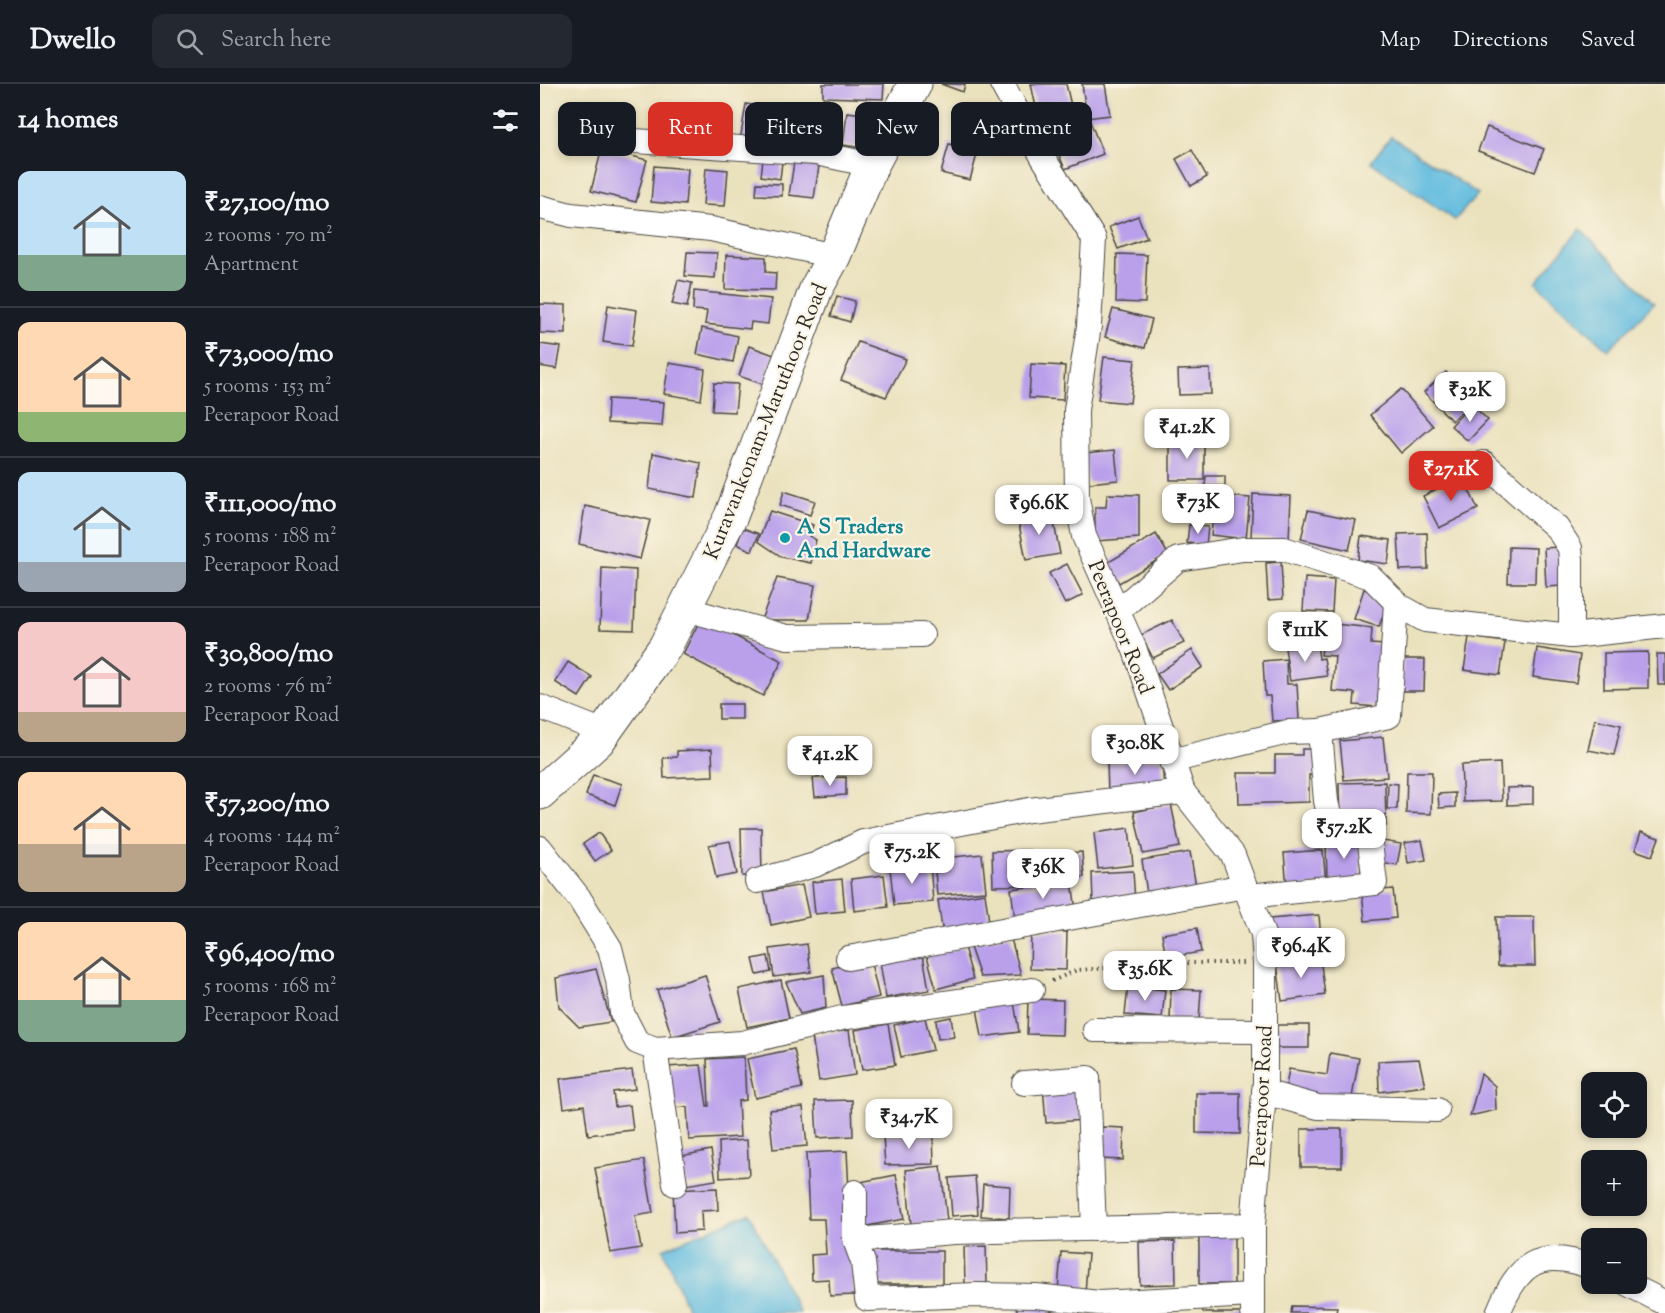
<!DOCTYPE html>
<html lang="en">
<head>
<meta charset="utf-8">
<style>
	:root { --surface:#171b24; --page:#242831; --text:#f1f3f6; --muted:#9ea1a6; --line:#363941; --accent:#d93025 }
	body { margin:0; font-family:"Sorts Mill Goudy",serif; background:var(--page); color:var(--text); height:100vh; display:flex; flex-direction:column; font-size:22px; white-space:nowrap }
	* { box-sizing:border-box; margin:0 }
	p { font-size:20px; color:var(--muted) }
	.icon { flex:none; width:33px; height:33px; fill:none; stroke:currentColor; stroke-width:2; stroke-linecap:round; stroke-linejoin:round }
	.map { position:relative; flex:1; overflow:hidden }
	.panel { display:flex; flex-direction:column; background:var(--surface); width:540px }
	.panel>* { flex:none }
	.guide { position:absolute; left:18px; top:18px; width:570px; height:54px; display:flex; gap:12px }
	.controls { position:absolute; left:1041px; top:988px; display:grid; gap:12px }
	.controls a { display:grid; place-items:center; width:66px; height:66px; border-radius:12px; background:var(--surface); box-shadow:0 3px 9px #0003; font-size:30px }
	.price { position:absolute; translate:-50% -51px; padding:0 14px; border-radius:12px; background:#fff; color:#222; font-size:20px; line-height:39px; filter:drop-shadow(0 2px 3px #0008) }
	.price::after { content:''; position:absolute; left:50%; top:36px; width:18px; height:14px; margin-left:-9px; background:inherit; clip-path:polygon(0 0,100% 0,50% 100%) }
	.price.selected { background:var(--accent); color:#fff }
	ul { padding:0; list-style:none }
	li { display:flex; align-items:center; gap:18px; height:150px; padding:0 18px }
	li+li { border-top:2px solid var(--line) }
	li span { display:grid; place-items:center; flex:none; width:168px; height:120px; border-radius:12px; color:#555 }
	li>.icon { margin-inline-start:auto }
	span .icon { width:72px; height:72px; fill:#fffc; stroke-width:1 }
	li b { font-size:26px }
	h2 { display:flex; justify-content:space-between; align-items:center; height:72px; padding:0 18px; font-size:26px }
	.chip { padding:0 21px; border-radius:12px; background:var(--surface); box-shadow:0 3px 9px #0003; font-size:21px; line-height:54px }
	.chip.selected { background:var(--accent); color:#fff }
	header { display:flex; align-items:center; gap:36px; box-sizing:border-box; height:84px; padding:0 30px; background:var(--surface); border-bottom:2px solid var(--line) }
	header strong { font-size:28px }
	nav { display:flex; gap:33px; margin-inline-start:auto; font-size:21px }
	.search { width:420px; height:54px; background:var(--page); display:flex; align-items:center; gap:15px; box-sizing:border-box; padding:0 21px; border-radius:12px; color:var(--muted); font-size:22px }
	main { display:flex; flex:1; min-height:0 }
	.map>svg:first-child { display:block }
</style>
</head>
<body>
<header>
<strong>Dwello</strong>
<div class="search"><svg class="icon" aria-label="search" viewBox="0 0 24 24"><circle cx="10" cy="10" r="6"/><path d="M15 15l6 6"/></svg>Search here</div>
<nav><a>Map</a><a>Directions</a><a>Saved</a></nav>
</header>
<main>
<section class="panel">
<h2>14 homes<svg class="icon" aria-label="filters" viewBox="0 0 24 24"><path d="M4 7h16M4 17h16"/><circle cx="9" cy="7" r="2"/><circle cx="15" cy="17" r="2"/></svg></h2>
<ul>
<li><span style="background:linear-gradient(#bfe0f5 70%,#7fa58c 0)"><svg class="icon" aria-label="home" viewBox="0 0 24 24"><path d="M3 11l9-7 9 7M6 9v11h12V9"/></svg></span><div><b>₹27,100/mo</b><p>2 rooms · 70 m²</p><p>Apartment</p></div></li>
<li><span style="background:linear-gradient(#ffd9b3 75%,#8fb573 0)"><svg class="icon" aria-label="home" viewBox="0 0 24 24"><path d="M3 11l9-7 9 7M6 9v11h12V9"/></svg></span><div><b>₹73,000/mo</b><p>5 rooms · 153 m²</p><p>Peerapoor Road</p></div></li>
<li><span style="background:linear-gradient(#bfe0f5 75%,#9aa5b1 0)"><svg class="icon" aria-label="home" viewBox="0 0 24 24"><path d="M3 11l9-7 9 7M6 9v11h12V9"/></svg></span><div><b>₹111,000/mo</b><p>5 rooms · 188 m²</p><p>Peerapoor Road</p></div></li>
<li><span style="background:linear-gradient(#f6c9c9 75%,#b9a48a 0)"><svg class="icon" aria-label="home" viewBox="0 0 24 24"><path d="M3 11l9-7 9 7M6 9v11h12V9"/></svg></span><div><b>₹30,800/mo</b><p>2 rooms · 76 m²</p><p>Peerapoor Road</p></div></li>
<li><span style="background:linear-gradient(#ffd9b3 60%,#b9a48a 0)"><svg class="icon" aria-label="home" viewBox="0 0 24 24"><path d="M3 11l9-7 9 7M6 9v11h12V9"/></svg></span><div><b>₹57,200/mo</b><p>4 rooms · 144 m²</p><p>Peerapoor Road</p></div></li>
<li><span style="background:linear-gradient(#ffd9b3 65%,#7fa58c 0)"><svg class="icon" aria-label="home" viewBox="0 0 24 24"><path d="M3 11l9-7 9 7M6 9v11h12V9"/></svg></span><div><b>₹96,400/mo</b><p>5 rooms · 168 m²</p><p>Peerapoor Road</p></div></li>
</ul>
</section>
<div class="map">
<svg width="1125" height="1229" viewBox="0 0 1125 1229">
	<rect width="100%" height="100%" fill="#fcf5e5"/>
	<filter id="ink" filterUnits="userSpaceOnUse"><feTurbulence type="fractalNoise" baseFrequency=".0167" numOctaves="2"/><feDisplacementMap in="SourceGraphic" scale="12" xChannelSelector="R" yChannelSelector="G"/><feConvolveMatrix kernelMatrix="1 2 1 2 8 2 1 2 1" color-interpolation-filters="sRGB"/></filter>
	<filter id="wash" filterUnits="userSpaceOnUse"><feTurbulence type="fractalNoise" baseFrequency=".008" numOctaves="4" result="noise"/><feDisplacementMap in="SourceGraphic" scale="24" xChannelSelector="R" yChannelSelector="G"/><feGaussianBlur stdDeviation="1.35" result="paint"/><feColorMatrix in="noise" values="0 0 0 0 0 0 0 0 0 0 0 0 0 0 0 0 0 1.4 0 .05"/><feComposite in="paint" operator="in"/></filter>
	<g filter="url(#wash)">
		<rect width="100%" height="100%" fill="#eae1bd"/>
		<g fill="#61bbdf" stroke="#467385" stroke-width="1.5">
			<polygon points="851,52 938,110 915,136 831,78"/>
			<polygon points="1040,145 1114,219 1068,266 996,199"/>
			<polygon points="209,1129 260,1229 149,1229 123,1165"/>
		</g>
		<g id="blocks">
			<g fill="#baa0eb">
				<polygon points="283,0 344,0 343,15 283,13"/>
				<polygon points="401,0 425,0 423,8"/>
				<polygon points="491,0 526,0 532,26 498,33"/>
				<polygon points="542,0 565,0 570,31 547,34"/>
				<polygon points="206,20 252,27 247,63 200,57"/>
				<polygon points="259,20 285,25 282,41 256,37"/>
				<polygon points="424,25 460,29 457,51 442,49 441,59 420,56"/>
				<polygon points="307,28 340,32 336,66 303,61"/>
				<polygon points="550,37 563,70 525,85 511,52"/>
				<polygon points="947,43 1004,65 995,88 938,67"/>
				<polygon points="409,60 438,67 430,96 401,89"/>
				<polygon points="62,64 107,76 96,118 51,107"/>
				<polygon points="652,66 667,93 651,102 636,75"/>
				<polygon points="224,68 243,70 240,95 221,92"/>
				<polygon points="254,78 279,82 274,114 249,111"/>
				<polygon points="114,82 148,85 145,121 111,118"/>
				<polygon points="166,84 188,86 185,122 163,121"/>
				<polygon points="217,99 242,100 242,112 216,111"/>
				<polygon points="598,132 607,154 578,165 569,143"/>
				<polygon points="147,168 177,169 175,194 145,192"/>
				<polygon points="577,170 607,171 605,219 576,218"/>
				<polygon points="186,171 226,173 226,188 236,189 235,206 185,205"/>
				<polygon points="138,196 152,199 147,223 132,220"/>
				<polygon points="154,207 231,215 228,240 211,238 210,245 165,240 167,227 153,226"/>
				<polygon points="297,212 315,217 310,238 291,232"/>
				<polygon points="0,220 26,221 26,250 0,249"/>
				<polygon points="68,221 97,226 92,262 63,258"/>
				<polygon points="573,225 612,235 605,264 565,253"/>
				<polygon points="162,244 198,252 193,278 157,270"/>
				<polygon points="318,258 366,275 346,313 301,296"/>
				<polygon points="0,260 21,263 17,285 0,282"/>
				<polygon points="209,262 234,271 225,301 199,292"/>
				<polygon points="564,273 595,276 590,319 558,316"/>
				<polygon points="129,279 165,285 161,316 124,310"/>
				<polygon points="491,280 525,282 523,316 489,314"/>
				<polygon points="670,285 671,310 639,311 638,286"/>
				<polygon points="906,288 933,317 912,337 884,308"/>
				<polygon points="174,299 198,300 195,328 172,327"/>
				<polygon points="861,305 893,342 861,369 830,331"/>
				<polygon points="68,315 124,318 122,342 67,339"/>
				<polygon points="931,320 948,336 928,357 911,342"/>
				<rect x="630" y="357" width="34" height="39"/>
				<polygon points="575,366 578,396 548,399 545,369"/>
				<polygon points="113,369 161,379 156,414 109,405"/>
				<polygon points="666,392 685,392 685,402 665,402"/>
				<polygon points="922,392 938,425 899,444 883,412"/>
				<polygon points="244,407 275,417 270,431 240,421"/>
				<polygon points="567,410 599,411 599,454 555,457 555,423 566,423"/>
				<polygon points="713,410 751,412 749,455 711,453"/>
				<polygon points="675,411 710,414 706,455 671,451"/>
				<polygon points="45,422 110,436 100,475 39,460"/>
				<polygon points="768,426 816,436 809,466 761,455"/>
				<polygon points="230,427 273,441 269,452 276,456 271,479 242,473 218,457"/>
				<polygon points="512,429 520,470 486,476 478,435"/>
				<polygon points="649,441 668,443 666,461 647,459"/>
				<polygon points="203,444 219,450 212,467 197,460"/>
				<polygon points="887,449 888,485 860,486 858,450"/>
				<polygon points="616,450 628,470 579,499 567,479"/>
				<polygon points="821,452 851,456 848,480 818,476"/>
				<polygon points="969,463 996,464 995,499 968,499"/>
				<polygon points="1020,463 1022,502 1006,503 1004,464"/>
				<polygon points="741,478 743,515 728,516 726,479"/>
				<polygon points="527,480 543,511 525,520 509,489"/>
				<polygon points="62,484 96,486 94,546 60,545"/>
				<polygon points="237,494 275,501 269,536 221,536"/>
				<polygon points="765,494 794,496 792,528 763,527"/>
				<polygon points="824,505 849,513 839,543 814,535"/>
				<polygon points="161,534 242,577 223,612 143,570"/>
				<polygon points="632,536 644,559 613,574 601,551"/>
				<polygon points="785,539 832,544 831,560 844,561 837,623 814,621 815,609 792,607 795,572 781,571"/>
				<polygon points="929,553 965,558 960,591 924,586"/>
				<polygon points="777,560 779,575 784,574 787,592 750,597 745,564"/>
				<polygon points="997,564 1040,571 1036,599 993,593"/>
				<polygon points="652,566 663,583 628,606 617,590"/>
				<polygon points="1108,568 1108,604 1064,605 1064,569"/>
				<polygon points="1117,570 1125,570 1125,601 1118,601"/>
				<polygon points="746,575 747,600 757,600 759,636 732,637 730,612 725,612 723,577"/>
				<polygon points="863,575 885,575 884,607 861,607"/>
				<polygon points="28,578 52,593 39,613 15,598"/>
				<rect x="179" y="620" width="23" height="15"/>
				<polygon points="1055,635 1081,641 1074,671 1048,666"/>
				<polygon points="843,653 847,693 804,696 800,657"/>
				<polygon points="172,665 173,692 124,694 123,674 137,673 137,667"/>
				<polygon points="762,665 776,665 776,691 769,691 769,718 699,720 698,689 735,689 735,671 762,671"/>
				<polygon points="622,675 624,706 568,709 567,679"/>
				<polygon points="960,679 962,717 923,718 921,681"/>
				<polygon points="867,688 892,688 891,730 866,729"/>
				<polygon points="53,691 82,700 75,721 46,711"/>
				<polygon points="306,693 306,711 275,713 273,694"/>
				<polygon points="845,698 846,742 800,743 799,699"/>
				<polygon points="848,699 858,700 857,725 847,725"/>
				<polygon points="993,703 993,720 967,721 967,704"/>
				<polygon points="915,709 915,723 899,724 898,710"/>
				<polygon points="631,720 640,763 603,770 594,728"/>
				<polygon points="201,744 221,744 222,792 202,792"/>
				<polygon points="589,744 593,781 558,785 554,749"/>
				<polygon points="1101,748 1119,754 1112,772 1095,766"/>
				<polygon points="59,749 71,766 55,777 43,760"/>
				<polygon points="820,756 821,796 787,797 786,757"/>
				<polygon points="882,756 886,776 868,779 865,759"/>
				<polygon points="190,757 197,790 176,794 169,761"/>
				<polygon points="843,757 861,760 857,781 840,778"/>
				<polygon points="490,766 492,801 453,802 452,767"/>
				<polygon points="783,766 786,801 747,804 744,769"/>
				<polygon points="542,768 544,793 506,795 504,770"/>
				<polygon points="650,768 657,808 608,816 602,776"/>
				<polygon points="442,770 446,807 397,811 394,775"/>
				<polygon points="390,780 393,818 354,821 350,784"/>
				<polygon points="593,787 595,818 553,819 552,789"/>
				<polygon points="344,791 348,823 314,827 311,795"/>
				<polygon points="302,795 305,827 275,830 272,798"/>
				<polygon points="532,797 536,827 475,835 471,805"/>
				<polygon points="262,801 269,833 231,841 224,808"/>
				<polygon points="853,805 856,834 825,837 822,808"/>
				<polygon points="445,809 450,845 403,851 398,816"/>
				<polygon points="779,831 782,868 732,872 729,835"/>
				<polygon points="956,833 994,833 995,882 958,882"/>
				<polygon points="657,844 661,868 626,874 622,850"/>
				<polygon points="491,847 527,848 526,886 490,885"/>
				<polygon points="470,851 481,891 440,893 429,860"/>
				<polygon points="267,860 271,888 234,893 230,865"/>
				<polygon points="424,863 433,895 396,905 387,872"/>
				<polygon points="383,871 389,906 346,914 340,879"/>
				<polygon points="228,872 231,888 217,891 213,875"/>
				<polygon points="780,873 785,911 742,917 737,879"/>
				<polygon points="330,875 339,913 302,922 292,884"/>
				<polygon points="56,885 71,938 39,943 19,923 16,894"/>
				<polygon points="165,891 180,938 132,953 117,906"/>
				<polygon points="284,891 286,924 260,930 246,898"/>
				<polygon points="241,896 249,934 207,943 199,905"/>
				<polygon points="588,902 625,906 622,934 585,931"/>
				<polygon points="631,905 661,906 659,937 630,936"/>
				<polygon points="488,915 523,916 522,951 487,950"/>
				<polygon points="474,918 479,948 442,953 437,924"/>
				<polygon points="411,933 414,953 398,955 396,936"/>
				<polygon points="385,934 393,966 361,973 354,941"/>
				<polygon points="348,940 355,981 322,986 315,946"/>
				<rect x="734" y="941" width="35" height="23"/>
				<polygon points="309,946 315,991 279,997 272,952"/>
				<polygon points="254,965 262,1004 215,1014 207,975"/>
				<polygon points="790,969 819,974 811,1019 745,1008 749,985 787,991"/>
				<polygon points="204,973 206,1016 198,1017 200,1053 149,1056 147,1023 128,1024 126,983 161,981 167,1022 169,1022 167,975"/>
				<polygon points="879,975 885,1002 839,1008 838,977"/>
				<polygon points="92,986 95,1005 73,1008 75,1023 90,1021 93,1046 48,1051 44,1021 24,1024 20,995"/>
				<polygon points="941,990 955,1002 956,1026 930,1032"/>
				<polygon points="541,999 543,1036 506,1039 503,1002"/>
				<polygon points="656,1009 700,1009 700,1050 656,1049"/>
				<polygon points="312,1016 313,1052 277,1054 275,1017"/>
				<polygon points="263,1023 267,1062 233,1065 229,1026"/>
				<polygon points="562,1043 584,1044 583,1076 560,1075"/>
				<rect x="761" y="1045" width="41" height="38"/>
				<polygon points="393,1051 394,1080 345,1081 343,1052"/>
				<polygon points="207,1056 209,1092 180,1094 179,1058"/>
				<polygon points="171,1066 176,1096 146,1101 141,1072"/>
				<polygon points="307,1067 314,1211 290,1212 289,1195 272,1196 271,1171 286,1170 284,1135 269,1135 266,1069"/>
				<polygon points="104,1076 113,1129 95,1132 101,1164 70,1169 55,1084"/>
				<polygon points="401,1082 407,1137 371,1141 366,1086"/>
				<polygon points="356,1091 364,1135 327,1142 320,1098"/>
				<polygon points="435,1092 438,1130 412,1132 409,1094"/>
				<polygon points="443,1100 470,1102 469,1134 441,1132"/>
				<polygon points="177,1104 178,1126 161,1127 162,1147 135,1149 133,1106"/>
				<rect x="659" y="1149" width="35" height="51"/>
				<polygon points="635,1157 636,1200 600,1201 599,1158"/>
				<polygon points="446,1162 447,1199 425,1200 424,1163"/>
				<rect x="332" y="1167" width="70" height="33"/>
				<polygon points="521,1168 548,1170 545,1209 518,1207"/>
				<polygon points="477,1218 511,1219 511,1229 477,1229"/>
				<polygon points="752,1222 797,1223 796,1229 751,1229"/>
				<polygon points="701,1223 702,1229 663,1229 663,1224"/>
			</g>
		</g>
	</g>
	<g filter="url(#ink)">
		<use href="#blocks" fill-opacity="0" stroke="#484641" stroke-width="1.5"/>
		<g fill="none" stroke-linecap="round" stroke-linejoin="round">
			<defs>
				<g id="minor">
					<polyline points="462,0 502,72 554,155 549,242 536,326 537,414 544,452 595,566 643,708 693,771 723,850 725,879 725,998 713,1141 713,1229"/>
					<polyline points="65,55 276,69 332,81"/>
					<polyline points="0,123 31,131 171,145 294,172"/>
					<polyline points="944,379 1017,444 1030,464 1031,475 1031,552"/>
					<polyline points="145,525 247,553 382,551"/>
					<polyline points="578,527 638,475 703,465 744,465 831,493 860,522 885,536 1031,552 1125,542"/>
					<polyline points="0,623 64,648"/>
					<polyline points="780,647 849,632 856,518"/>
					<polyline points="631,677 748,648 780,647 786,717 792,744 809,750 829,751 835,799 709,812"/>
					<polyline points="0,764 39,814 70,864 78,896 82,929 97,958 115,965 202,959 302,934 492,906"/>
					<polyline points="217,797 275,781 323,758 489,726 643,708"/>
					<polyline points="308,874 705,802"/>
					<polyline points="555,946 725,947"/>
					<polyline points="115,965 135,1100"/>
					<polyline points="484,999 548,994 554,1145"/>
					<polyline points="724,1008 778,1023 897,1026"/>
					<polyline points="315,1108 315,1156 323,1178 327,1215 436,1211 496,1212 559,1219 713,1211"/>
					<polyline points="315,1156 414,1148 713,1141"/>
					<polyline points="1088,1200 1125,1219"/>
					<path d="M958 1229C978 1180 998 1163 1052 1183"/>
				</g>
				<polyline id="secondary" points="0,709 58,657 125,563 191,432 276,205 294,172 332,81 375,0"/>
			</defs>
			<use href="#minor" stroke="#484641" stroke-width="26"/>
			<use href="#secondary" stroke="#484641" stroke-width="35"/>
			<polyline stroke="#484641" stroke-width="4" stroke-dasharray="1.5 4.5" stroke-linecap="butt" points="512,897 537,886 651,879 703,879"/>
			<use href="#minor" stroke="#fff" stroke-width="24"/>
			<use href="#secondary" stroke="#fff" stroke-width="33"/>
		</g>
	</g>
	<circle fill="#0f9aa8" stroke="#fcf5e5" stroke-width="2" cx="245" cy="454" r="6"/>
	<g text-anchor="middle" stroke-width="4.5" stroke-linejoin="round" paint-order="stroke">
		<g font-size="21" fill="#2b2b2b" stroke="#fcf5e5">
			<text transform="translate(225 337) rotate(-68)" y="7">Kuravankonam-Maruthoor Road</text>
			<text transform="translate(581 543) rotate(68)" y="7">Peerapoor Road</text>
			<text transform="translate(721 1012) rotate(-87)" y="7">Peerapoor Road</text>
		</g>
		<g font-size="21" font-weight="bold" fill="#0d838f" stroke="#fcf5e5" text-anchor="start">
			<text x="257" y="449">A S Traders<tspan x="257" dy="24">And Hardware</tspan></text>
		</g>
	</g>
</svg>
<div class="controls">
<a><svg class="icon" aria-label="locate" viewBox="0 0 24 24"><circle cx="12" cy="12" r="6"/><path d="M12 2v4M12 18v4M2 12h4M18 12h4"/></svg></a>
<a>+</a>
<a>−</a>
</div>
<b class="price" style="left:930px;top:339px">₹32K</b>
<b class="price" style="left:647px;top:376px">₹41.2K</b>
<b class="price selected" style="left:911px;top:418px">₹27.1K</b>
<b class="price" style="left:658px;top:451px">₹73K</b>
<b class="price" style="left:499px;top:452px">₹96.6K</b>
<b class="price" style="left:765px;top:579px">₹111K</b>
<b class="price" style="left:595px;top:692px">₹30.8K</b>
<b class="price" style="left:290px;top:703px">₹41.2K</b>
<b class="price" style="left:804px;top:776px">₹57.2K</b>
<b class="price" style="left:372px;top:801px">₹75.2K</b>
<b class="price" style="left:503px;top:816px">₹36K</b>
<b class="price" style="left:761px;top:895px">₹96.4K</b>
<b class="price" style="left:605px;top:918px">₹35.6K</b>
<b class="price" style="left:369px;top:1066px">₹34.7K</b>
<div class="guide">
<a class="chip">Buy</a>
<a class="chip selected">Rent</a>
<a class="chip">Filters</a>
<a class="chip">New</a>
<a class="chip">Apartment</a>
</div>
</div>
</main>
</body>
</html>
